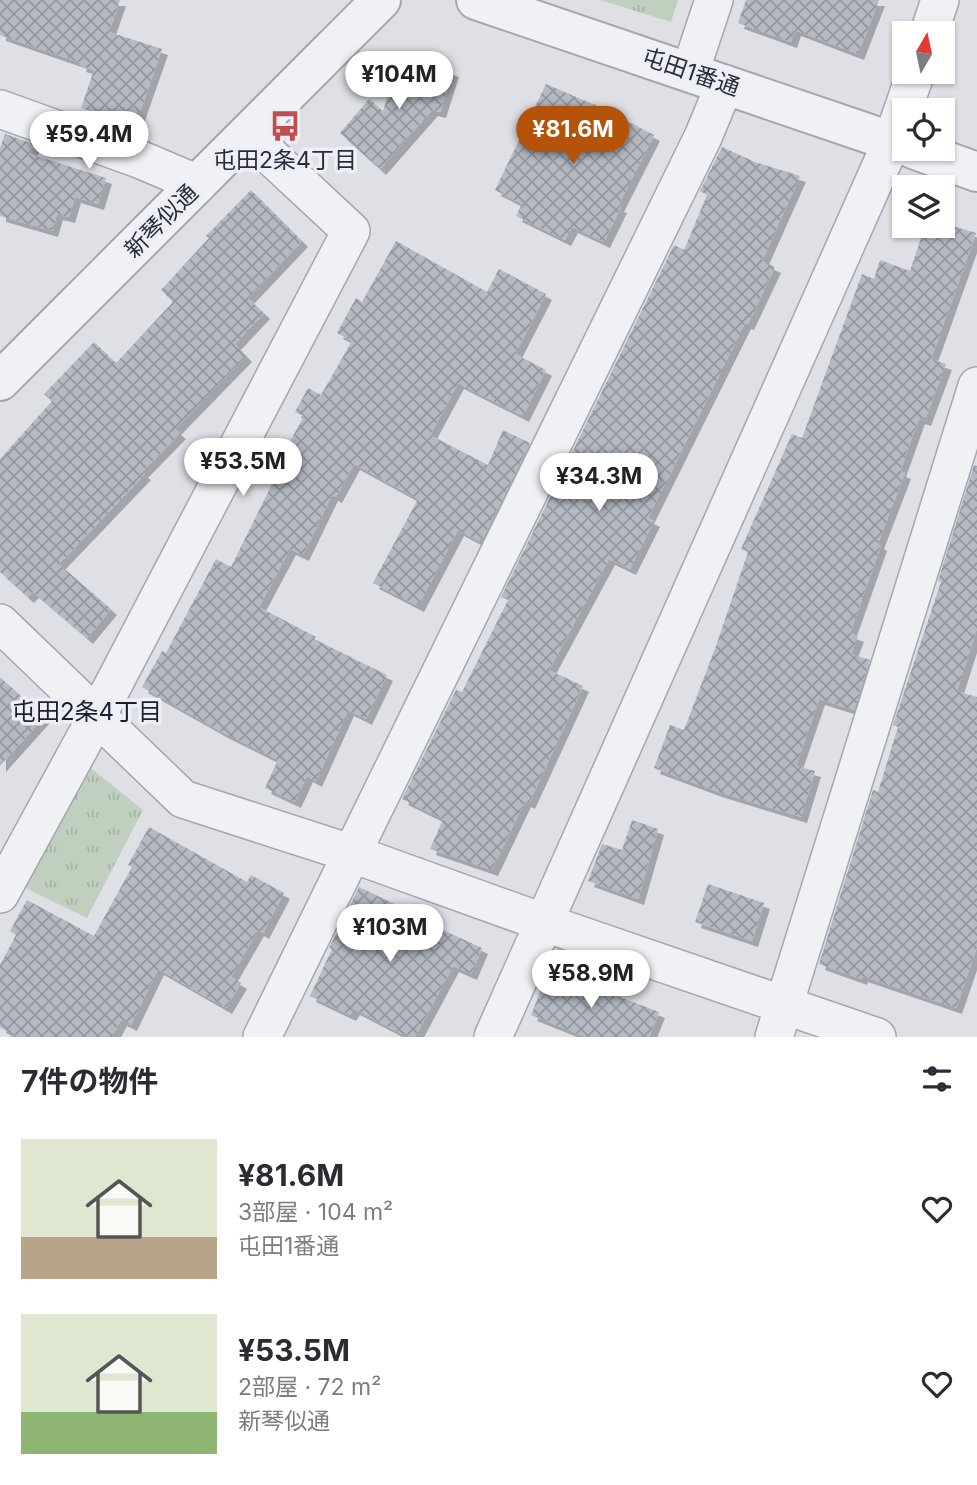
<!DOCTYPE html>
<html lang="ja">
<head>
<meta charset="utf-8">
<style>
	:root { --surface:#fff; --page:#f7f7f7; --text:#2b2b33; --muted:#7c7c81; --accent:#b45309 }
	body { margin:0; font-family:Inter,"Noto Sans JP",sans-serif; background:var(--page); color:var(--text); height:100vh; display:flex; flex-direction:column; font-size:26px; white-space:nowrap }
	* { box-sizing:border-box; margin:0 }
	p { font-size:23px; color:var(--muted) }
	.icon { flex:none; width:38px; height:38px; fill:none; stroke:currentColor; stroke-width:2; stroke-linecap:round; stroke-linejoin:round }
	.map { position:relative; height:1037px; overflow:hidden }
	.side { display:flex; flex-direction:column; background:var(--surface); flex:1 }
	.side>* { flex:none }
	.needle { width:46px; rotate:9deg }
	.controls { position:absolute; left:892px; top:21px; display:grid; gap:14px }
	.controls a { display:grid; place-items:center; width:63px; height:63px; border-radius:0px; background:var(--surface); box-shadow:0 2px 5px #0004; font-size:35px }
	.price { position:absolute; translate:-50% -60px; padding:0 16px; border-radius:24px; background:#fff; color:#222; font-size:23px; line-height:46px; filter:drop-shadow(0 2px 4px #0008) }
	.price::after { content:''; position:absolute; left:50%; top:42px; width:21px; height:16px; margin-left:-10px; background:inherit; clip-path:polygon(0 0,100% 0,50% 100%) }
	.price.active { background:var(--accent); color:#fff }
	ul { padding:0; list-style:none }
	li { display:flex; align-items:center; gap:21px; height:175px; padding:0 21px }
	li span { display:grid; place-items:center; flex:none; width:196px; height:140px; border-radius:0px; color:#555 }
	li>.icon { margin-inline-start:auto }
	span .icon { width:84px; height:84px; fill:#fffc; stroke-width:1 }
	li b { font-size:30px }
	h2 { display:flex; justify-content:space-between; align-items:center; height:84px; padding:0 21px; font-size:30px }
	.map>svg:first-child { display:block }
</style>
</head>
<body>
<div class="map">
<svg width="977" height="1037" viewBox="0 0 977 1037">
	<defs>
		<pattern id="park-tufts" width="24" height="20" patternUnits="userSpaceOnUse" patternTransform="scale(1.75)"><rect width="24" height="20" fill="#c1cfbf"/><path d="M3 7l-1-3M5 7V3M7 7l1-3M15 17l-1-3M17 17v-4M19 17l1-3" fill="none" stroke="#a6b2a5"/></pattern>
		<pattern id="building-cross-hatch" width="8" height="8" patternUnits="userSpaceOnUse" patternTransform="scale(1.75)"><rect width="8" height="8" fill="#b5b9c2"/><path d="M0 0l8 8M0 8l8-8" fill="none" stroke="#93979f"/></pattern>
		<filter id="shadow"><feDropShadow dx="6" dy="6" stdDeviation="0" flood-color="#0004"/></filter>
	</defs>
	<rect width="100%" height="100%" fill="#dee0e6"/>
	<g fill="url(#park-tufts)">
		<polygon points="600,0 678,0 671,22"/>
		<polygon points="82,761 143,810 87,918 17,884"/>
	</g>
	<g fill="url(#building-cross-hatch)" filter="url(#shadow)">
		<polygon points="0,0 120,0 109,32 162,49 135,126 81,108 94,70 80,66 81,63 0,35"/>
		<polygon points="746,0 879,0 858,54 795,30 791,42 738,23"/>
		<polygon points="413,58 453,71 440,112 432,110 380,169 340,133 369,99 383,111 397,66 409,70"/>
		<polygon points="546,84 602,108 654,135 618,206 621,207 604,242 572,227 565,240 516,216 522,204 495,190"/>
		<polygon points="5,134 34,144 30,154 106,178 98,204 75,197 69,217 57,214 52,231 0,216 0,148"/>
		<polygon points="722,147 755,162 800,176 762,261 775,267 748,324 745,323 648,518 654,521 630,569 609,559 549,670 583,686 529,803 525,801 492,870 430,849 443,819 402,799 456,690 462,692 508,600 501,597 674,245 684,250 707,195 700,191"/>
		<polygon points="251,190 302,241 248,298 264,313 235,344 246,356 175,429 180,433 142,472 145,474 59,564 111,609 87,638 33,592 28,597 0,572 0,459 52,401 44,394 94,342 116,363 173,302 161,290 209,238 206,236"/>
		<polygon points="925,226 953,226 976,233 931,359 946,364 925,420 919,418 900,471 905,473 878,543 881,545 850,633 858,636 851,654 870,660 854,710 819,699 796,766 815,771 801,817 716,791 654,768 670,725 684,730 716,646 748,552 741,549 792,434 802,438 862,274 874,279 880,260 910,271"/>
		<polygon points="396,241 487,292 499,269 546,294 515,354 546,370 523,416 458,383 430,435 488,465 503,430 530,443 481,542 458,530 418,606 373,583 418,499 354,464 336,497 332,495 303,555 290,549 259,607 316,637 314,639 387,675 366,719 348,710 316,781 307,776 295,802 265,788 278,760 222,732 142,687 162,651 166,653 216,559 231,567 275,478 271,476 304,416 295,412 308,388 321,395 352,341 337,333 356,298 362,302"/>
		<polygon points="974,465 977,466 977,628 957,691 977,697 977,947 956,1008 862,976 861,979 819,964 873,790 878,792 898,727 893,725 941,582 938,581"/>
		<polygon points="0,677 44,717 0,766"/>
		<polygon points="632,820 658,829 638,899 588,881 602,844 622,850"/>
		<polygon points="149,827 247,882 251,875 284,893 263,933 258,930 231,977 241,983 226,1008 158,969 131,1025 121,1020 112,1037 18,1037 0,1027 0,965 16,935 10,931 27,900 94,936 132,867 128,865"/>
		<polygon points="708,884 764,903 752,941 695,922"/>
		<polygon points="359,887 403,908 402,911 482,948 471,974 453,966 415,1037 408,1037 354,1009 350,1015 310,996 332,949 329,948"/>
		<polygon points="549,970 659,1012 649,1037 586,1037 531,1015"/>
	</g>
	<g fill="none" stroke-linecap="round" stroke-linejoin="round">
		<defs>
			<g id="minor">
				<polyline points="929,33 940,0"/>
				<polyline points="690,72 714,0"/>
				<polyline points="0,109 139,159 198,184"/>
				<polyline points="0,623 183,799 353,854 545,923 877,1037"/>
				<polyline points="0,894 97,716 351,231 248,135"/>
				<polyline points="262,1037 703,137 725,84"/>
				<polyline points="493,1037 892,141 916,72"/>
				<polyline points="774,1037 977,386"/>
			</g>
			<g id="tertiary">
				<polyline points="476,0 905,146"/>
				<polyline points="913,149 977,172"/>
				<polyline points="0,381 381,0"/>
			</g>
		</defs>
		<use href="#minor" stroke="#a4a7af" stroke-width="40"/>
		<use href="#tertiary" stroke="#a4a7af" stroke-width="42"/>
		<use href="#minor" stroke="#f0f1f5" stroke-width="37"/>
		<use href="#tertiary" stroke="#f0f1f5" stroke-width="38"/>
	</g>
	<defs>
		<symbol id="bus-bare" viewBox="-9 -9 18 18"><path d="M-5-6H5V4H4V6H2V4H-2V6H-4V4H-5ZM-3.5-4V0h7V-4ZM-3.5 1.2v1.5H-2V1.2ZM2 1.2v1.5H3.5V1.2Z" fill="#c24c4e" stroke="#edeff4" stroke-width="2.5" paint-order="stroke"/></symbol>
	</defs>
	<g fill-rule="evenodd">
		<use href="#bus-bare" x="263" y="104" width="44" height="44"/>
	</g>
	<g text-anchor="middle" stroke-width="7" stroke-linejoin="round" paint-order="stroke">
		<g font-size="23" fill="#282d3b" stroke="#edeff4">
			<text transform="translate(691 72) rotate(19)" y="8">屯田1番通</text>
			<text transform="translate(161 221) rotate(-45)" y="8">新琴似通</text>
		</g>
		<g font-size="23" fill="#282d3b" stroke="#edeff4">
			<text x="285" y="168">屯田2条4丁目</text>
		</g>
		<g font-size="24" fill="#1b1e2c" stroke="#edeff4">
			<text x="87" y="720">屯田2条4丁目</text>
		</g>
	</g>
</svg>
<div class="controls">
<a><svg class="needle" viewBox="-14 -14 28 28"><path d="M0-13l5 13h-10z" fill="#e53935"/><path d="M0 13l5-13h-10z" fill="#7c7c81"/></svg></a>
<a><svg class="icon" aria-label="locate" viewBox="0 0 24 24"><circle cx="12" cy="12" r="6"/><path d="M12 2v4M12 18v4M2 12h4M18 12h4"/></svg></a>
<a><svg class="icon" aria-label="layers" viewBox="0 0 24 24"><path d="M12 4l9 5-9 5-9-5zM3 14l9 5 9-5"/></svg></a>
</div>
<b class="price" style="left:399px;top:111px">¥104M</b>
<b class="price active" style="left:573px;top:166px">¥81.6M</b>
<b class="price" style="left:89px;top:171px">¥59.4M</b>
<b class="price" style="left:243px;top:498px">¥53.5M</b>
<b class="price" style="left:599px;top:513px">¥34.3M</b>
<b class="price" style="left:390px;top:964px">¥103M</b>
<b class="price" style="left:591px;top:1010px">¥58.9M</b>
</div>
<section class="side">
<h2>7件の物件<svg class="icon" aria-label="filters" viewBox="0 0 24 24"><path d="M4 7h16M4 17h16"/><circle cx="9" cy="7" r="2"/><circle cx="15" cy="17" r="2"/></svg></h2>
<ul>
<li><span style="background:linear-gradient(#dfe7d0 70%,#b9a48a 0)"><svg class="icon" aria-label="home" viewBox="0 0 24 24"><path d="M3 11l9-7 9 7M6 9v11h12V9"/></svg></span><div><b>¥81.6M</b><p>3部屋 · 104 m²</p><p>屯田1番通</p></div><svg class="icon" aria-label="heart" viewBox="0 0 24 24"><path d="M12 20l-8-8c-3-5 5-10 8-4 3-6 11-1 8 4z"/></svg></li>
<li><span style="background:linear-gradient(#dfe7d0 70%,#8fb573 0)"><svg class="icon" aria-label="home" viewBox="0 0 24 24"><path d="M3 11l9-7 9 7M6 9v11h12V9"/></svg></span><div><b>¥53.5M</b><p>2部屋 · 72 m²</p><p>新琴似通</p></div><svg class="icon" aria-label="heart" viewBox="0 0 24 24"><path d="M12 20l-8-8c-3-5 5-10 8-4 3-6 11-1 8 4z"/></svg></li>
</ul>
</section>
</body>
</html>
